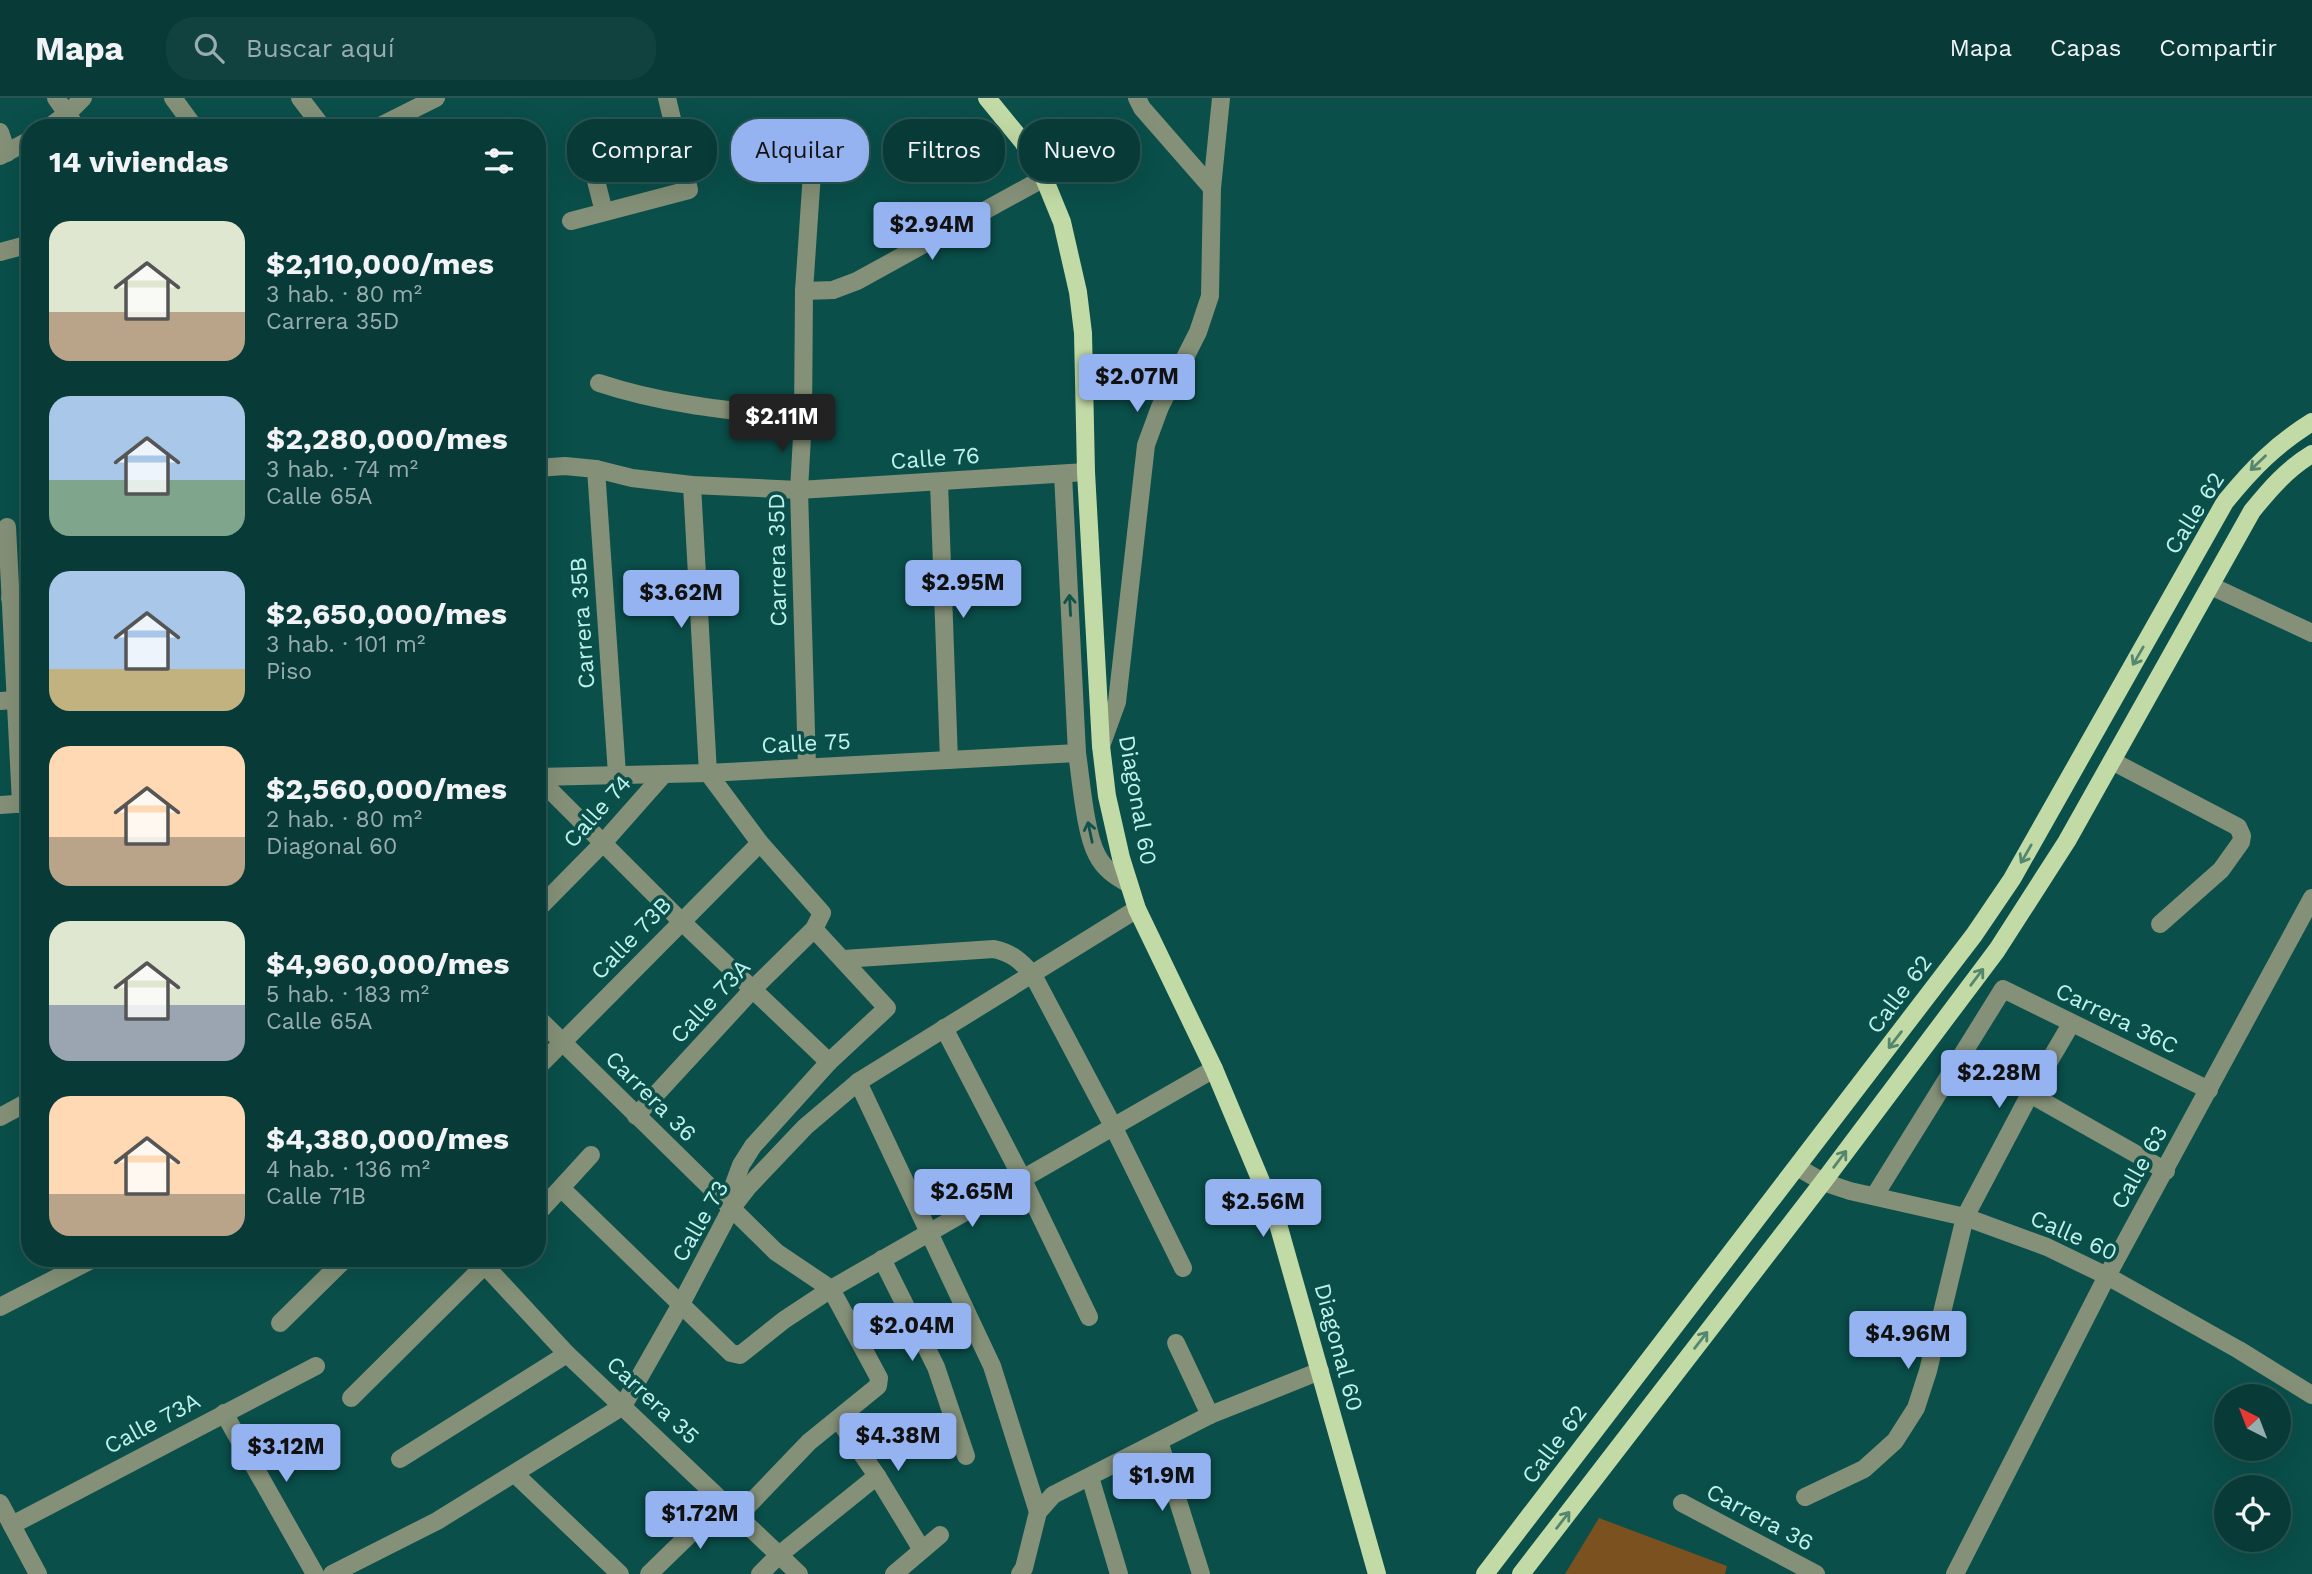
<!DOCTYPE html>
<html lang="es">
<head>
<meta charset="utf-8">
<style>
	:root { --surface:#083b38; --page:#114240; --text:#f1f3f6; --muted:#98adae; --line:#295553; --accent:#95b2f1 }
	body { margin:0; font-family:"Work Sans",sans-serif; background:var(--page); color:var(--text); height:100vh; display:flex; flex-direction:column; font-size:26px; white-space:nowrap }
	* { box-sizing:border-box; margin:0 }
	p { font-size:23px; color:var(--muted) }
	.icon { flex:none; width:38px; height:38px; fill:none; stroke:currentColor; stroke-width:2; stroke-linecap:round; stroke-linejoin:round }
	.map { position:relative; flex:1; overflow:hidden }
	.sheet { position:absolute; left:21px; top:21px; width:525px; height:1148px; display:flex; flex-direction:column; background:var(--surface); border-radius:28px; box-shadow:0 7px 28px #0002,0 0 0 2px var(--line) }
	.sheet>* { flex:none }
	.hud { position:absolute; left:567px; top:21px; width:665px; height:63px; display:flex; gap:14px }
	.needle { width:46px; rotate:318deg }
	.tools { position:absolute; left:2214px; top:1286px; display:grid; gap:14px }
	.tools a { display:grid; place-items:center; width:77px; height:77px; border-radius:50%; background:var(--surface); box-shadow:0 7px 28px #0002,0 0 0 2px var(--line); font-size:35px }
	.price { position:absolute; translate:-50% -60px; padding:0 16px; border-radius:7px; background:var(--accent); color:#111; font-size:23px; line-height:46px; filter:drop-shadow(0 2px 4px #0008) }
	.price::after { content:''; position:absolute; left:50%; top:42px; width:21px; height:16px; margin-left:-10px; background:inherit; clip-path:polygon(0 0,100% 0,50% 100%) }
	.price.active { background:#222; color:#fff }
	ul { padding:0; list-style:none }
	li { display:flex; align-items:center; gap:21px; height:175px; padding:0 28px }
	li span { display:grid; place-items:center; flex:none; width:196px; height:140px; border-radius:21px; color:#555 }
	li>.icon { margin-inline-start:auto }
	span .icon { width:84px; height:84px; fill:#fffc; stroke-width:1 }
	li b { font-size:30px }
	h2 { display:flex; justify-content:space-between; align-items:center; height:84px; padding:0 28px; font-size:30px }
	.chip { padding:0 24px; border-radius:28px; background:var(--surface); box-shadow:0 7px 28px #0002,0 0 0 2px var(--line); font-size:24px; line-height:63px }
	.chip.active { background:var(--accent); color:#111 }
	header { display:flex; align-items:center; gap:42px; box-sizing:border-box; height:98px; padding:0 35px; background:var(--surface); border-bottom:2px solid var(--line) }
	header strong { font-size:33px }
	nav { display:flex; gap:38px; margin-inline-start:auto; font-size:24px }
	.search { width:490px; height:63px; background:var(--page); display:flex; align-items:center; gap:18px; box-sizing:border-box; padding:0 24px; border-radius:28px; color:var(--muted); font-size:26px }
	.map>svg:first-child { display:block }
</style>
</head>
<body>
<header>
<strong>Mapa</strong>
<div class="search"><svg class="icon" aria-label="search" viewBox="0 0 24 24"><circle cx="10" cy="10" r="6"/><path d="M15 15l6 6"/></svg>Buscar aquí</div>
<nav><a>Mapa</a><a>Capas</a><a>Compartir</a></nav>
</header>
<div class="map">
<svg width="2312" height="1476" viewBox="0 0 2312 1476">
	<rect width="100%" height="100%" fill="#0a4f4a"/>
	<polygon fill="#7a511f" points="1599,1420 1727,1468 1725,1476 1565,1476"/>
	<g fill="none" stroke-linecap="round" stroke-linejoin="round">
		<g stroke="#849077" stroke-width="18">
			<polyline points="56,0 77,30"/>
			<polyline points="173,0 195,30"/>
			<polyline points="300,0 323,30"/>
			<polyline points="1137,0 1142,10 1212,90"/>
			<polyline points="48,30 68,15 83,0"/>
			<polyline points="376,30 436,0"/>
			<polyline points="0,34 7,55"/>
			<polyline points="0,58 30,42"/>
			<polyline points="592,67 604,114"/>
			<polyline points="571,123 689,92 667,0"/>
			<polyline points="0,154 30,146"/>
			<polyline points="804,193 833,192 857,183 1044,80"/>
			<path d="M599 285C665 307 734 313 803 321"/>
			<polyline points="537,370 565,368 596,371 632,380 692,387 799,392 1086,374"/>
			<polyline points="596,371 617,676"/>
			<path d="M1063 376 1077 655C1081 681 1085 735 1097 757 1104 771 1115 778 1129 786"/>
			<polyline points="939,384 949,662"/>
			<polyline points="7,429 21,705 30,714"/>
			<polyline points="2211,488 2312,535"/>
			<polyline points="10,500 30,498"/>
			<polyline points="0,603 30,601"/>
			<polyline points="1101,648 1117,604 1146,347 1160,309 1198,234 1210,198 1212,90 1221,0"/>
			<polyline points="2112,663 2238,729 2242,738 2241,744 2221,772 2160,826"/>
			<polyline points="807,669 799,392 803,321 804,193 814,45"/>
			<polyline points="537,679 708,675 1077,655"/>
			<polyline points="537,679 681,823 829,964"/>
			<polyline points="0,707 30,705"/>
			<polyline points="537,812 603,745 664,676"/>
			<path d="M843 861 994 851C1012 855 1021 863 1033 877L1113 1028 1183 1170"/>
			<polyline points="537,919 776,1154 831,1191 879,1280 878,1288 809,1344 739,1417"/>
			<polyline points="944,930 1022,1080 1089,1219"/>
			<polyline points="537,970 760,745"/>
			<polyline points="858,984 992,1268 1038,1414"/>
			<polyline points="2030,996 2166,1073"/>
			<polyline points="636,1018 753,891 814,831 822,815 760,745 708,675 692,387"/>
			<polyline points="0,1019 24,1006"/>
			<polyline points="1797,1069 1823,1084 1850,1093 1965,1119 2047,1149 2107,1178 2239,1252 2312,1297"/>
			<polyline points="562,1091 731,1255 740,1257 784,1222 831,1191 1214,971"/>
			<polyline points="1875,1097 2003,891 2209,992"/>
			<polyline points="731,1107 734,1086 741,1067 753,1048 829,964 887,910 814,831"/>
			<polyline points="537,1116 591,1057"/>
			<polyline points="478,1160 567,1256 799,1476"/>
			<polyline points="882,1161 936,1269 966,1358"/>
			<polyline points="0,1209 95,1160"/>
			<polyline points="280,1225 346,1160"/>
			<polyline points="1176,1245 1210,1317"/>
			<polyline points="351,1300 492,1160"/>
			<polyline points="224,1315 315,1476"/>
			<polyline points="838,1321 877,1378 922,1452"/>
			<polyline points="1159,1343 1201,1476"/>
			<polyline points="400,1361 567,1256"/>
			<polyline points="515,1376 620,1476"/>
			<polyline points="1090,1379 1119,1476"/>
			<polyline points="1805,1399 1864,1371 1895,1343 1916,1310 1928,1273 1965,1119 2030,996 2071,926"/>
			<polyline points="0,1405 38,1476"/>
			<polyline points="1682,1405 1816,1476"/>
			<polyline points="12,1427 316,1268"/>
			<polyline points="332,1476 437,1423 623,1308 681,1206 731,1111 748,1089 805,1029 858,984 1137,811"/>
			<polyline points="649,1476 724,1403"/>
			<polyline points="760,1476 779,1457 877,1378"/>
			<polyline points="894,1476 940,1437"/>
			<polyline points="1020,1476 1024,1470 1038,1414 1053,1397 1210,1317 1320,1273"/>
			<polyline points="1955,1476 2107,1178 2312,800"/>
		</g>
		<g stroke="#c2dba6" stroke-width="18">
			<polyline points="987,0 1023,44 1044,80 1062,124 1078,194 1083,235 1086,374 1101,648 1107,698 1121,760 1137,811 1214,971 1276,1119 1377,1476"/>
			<path d="M1485 1476 1974 837 2012 781 2225 404C2252 371 2275 347 2312 324"/>
			<path d="M1521 1476 1823 1084 1997 852 2067 743 2252 413C2270 391 2287 371 2312 356"/>
		</g>
	</g>
	<defs><path id="oneway-shaft" d="M-6 0H5M1.5-3L5.5 0L1.5 3" fill="none" stroke-width="1.6" stroke-linecap="round" stroke-linejoin="round" transform="scale(1.75)"/></defs>
	<g stroke="#54876f">
		<use href="#oneway-shaft" transform="translate(2258 365) rotate(136)"/>
		<use href="#oneway-shaft" transform="translate(2138 558) rotate(120)"/>
		<use href="#oneway-shaft" transform="translate(2026 756) rotate(120)"/>
		<use href="#oneway-shaft" transform="translate(1977 879) rotate(-53)"/>
		<use href="#oneway-shaft" transform="translate(1895 942) rotate(128)"/>
		<use href="#oneway-shaft" transform="translate(1840 1061) rotate(-53)"/>
		<use href="#oneway-shaft" transform="translate(1701 1242) rotate(-52)"/>
		<use href="#oneway-shaft" transform="translate(1563 1422) rotate(-52)"/>
	</g>
	<g stroke="#10524c">
		<use href="#oneway-shaft" transform="translate(1070 507) rotate(-93)"/>
		<use href="#oneway-shaft" transform="translate(1090 734) rotate(-102)"/>
	</g>
	<g text-anchor="middle" stroke-width="7" stroke-linejoin="round" paint-order="stroke">
		<g font-size="23" fill="#bef2ec" stroke="#0a4f4a">
			<text transform="translate(935 360) rotate(-4)" y="8">Calle 76</text>
			<text transform="translate(2194 415) rotate(-58)" y="8">Calle 62</text>
			<text transform="translate(777 462) rotate(-91)" y="8">Carrera 35D</text>
			<text transform="translate(582 525) rotate(-94)" y="8">Carrera 35B</text>
			<text transform="translate(806 645) rotate(-3)" y="8">Calle 75</text>
			<text transform="translate(1138 702) rotate(80)" y="8">Diagonal 60</text>
			<text transform="translate(597 713) rotate(-48)" y="8">Calle 74</text>
			<text transform="translate(631 840) rotate(-46)" y="8">Calle 73B</text>
			<text transform="translate(1899 896) rotate(-53)" y="8">Calle 62</text>
			<text transform="translate(710 903) rotate(-47)" y="8">Calle 73A</text>
			<text transform="translate(2117 920) rotate(26)" y="8">Carrera 36C</text>
			<text transform="translate(651 998) rotate(45)" y="8">Carrera 36</text>
			<text transform="translate(2139 1069) rotate(-61)" y="8">Calle 63</text>
			<text transform="translate(700 1123) rotate(-60)" y="8">Calle 73</text>
			<text transform="translate(2074 1137) rotate(24)" y="8">Calle 60</text>
			<text transform="translate(1339 1249) rotate(75)" y="8">Diagonal 60</text>
			<text transform="translate(653 1302) rotate(43)" y="8">Carrera 35</text>
			<text transform="translate(152 1325) rotate(-28)" y="8">Calle 73A</text>
			<text transform="translate(1554 1346) rotate(-53)" y="8">Calle 62</text>
			<text transform="translate(1760 1419) rotate(28)" y="8">Carrera 36</text>
		</g>
	</g>
</svg>
<div class="tools">
<a><svg class="needle" viewBox="-14 -14 28 28"><path d="M0-13l5 13h-10z" fill="#e53935"/><path d="M0 13l5-13h-10z" fill="#98adae"/></svg></a>
<a><svg class="icon" aria-label="locate" viewBox="0 0 24 24"><circle cx="12" cy="12" r="6"/><path d="M12 2v4M12 18v4M2 12h4M18 12h4"/></svg></a>
</div>
<b class="price" style="left:932px;top:164px">$2.94M</b>
<b class="price" style="left:1137px;top:316px">$2.07M</b>
<b class="price active" style="left:782px;top:356px">$2.11M</b>
<b class="price" style="left:963px;top:522px">$2.95M</b>
<b class="price" style="left:681px;top:532px">$3.62M</b>
<b class="price" style="left:1999px;top:1012px">$2.28M</b>
<b class="price" style="left:972px;top:1131px">$2.65M</b>
<b class="price" style="left:1263px;top:1141px">$2.56M</b>
<b class="price" style="left:912px;top:1265px">$2.04M</b>
<b class="price" style="left:1908px;top:1273px">$4.96M</b>
<b class="price" style="left:898px;top:1375px">$4.38M</b>
<b class="price" style="left:286px;top:1386px">$3.12M</b>
<b class="price" style="left:1162px;top:1415px">$1.9M</b>
<b class="price" style="left:700px;top:1453px">$1.72M</b>
<div class="hud">
<a class="chip">Comprar</a>
<a class="chip active">Alquilar</a>
<a class="chip">Filtros</a>
<a class="chip">Nuevo</a>
</div>
<section class="sheet">
<h2>14 viviendas<svg class="icon" aria-label="filters" viewBox="0 0 24 24"><path d="M4 7h16M4 17h16"/><circle cx="9" cy="7" r="2"/><circle cx="15" cy="17" r="2"/></svg></h2>
<ul>
<li><span style="background:linear-gradient(#dfe7d0 65%,#b9a48a 0)"><svg class="icon" aria-label="home" viewBox="0 0 24 24"><path d="M3 11l9-7 9 7M6 9v11h12V9"/></svg></span><div><b>$2,110,000/mes</b><p>3 hab. · 80 m²</p><p>Carrera 35D</p></div></li>
<li><span style="background:linear-gradient(#a9c7e8 60%,#7fa58c 0)"><svg class="icon" aria-label="home" viewBox="0 0 24 24"><path d="M3 11l9-7 9 7M6 9v11h12V9"/></svg></span><div><b>$2,280,000/mes</b><p>3 hab. · 74 m²</p><p>Calle 65A</p></div></li>
<li><span style="background:linear-gradient(#a9c7e8 70%,#c2b280 0)"><svg class="icon" aria-label="home" viewBox="0 0 24 24"><path d="M3 11l9-7 9 7M6 9v11h12V9"/></svg></span><div><b>$2,650,000/mes</b><p>3 hab. · 101 m²</p><p>Piso</p></div></li>
<li><span style="background:linear-gradient(#ffd9b3 65%,#b9a48a 0)"><svg class="icon" aria-label="home" viewBox="0 0 24 24"><path d="M3 11l9-7 9 7M6 9v11h12V9"/></svg></span><div><b>$2,560,000/mes</b><p>2 hab. · 80 m²</p><p>Diagonal 60</p></div></li>
<li><span style="background:linear-gradient(#dfe7d0 60%,#9aa5b1 0)"><svg class="icon" aria-label="home" viewBox="0 0 24 24"><path d="M3 11l9-7 9 7M6 9v11h12V9"/></svg></span><div><b>$4,960,000/mes</b><p>5 hab. · 183 m²</p><p>Calle 65A</p></div></li>
<li><span style="background:linear-gradient(#ffd9b3 70%,#b9a48a 0)"><svg class="icon" aria-label="home" viewBox="0 0 24 24"><path d="M3 11l9-7 9 7M6 9v11h12V9"/></svg></span><div><b>$4,380,000/mes</b><p>4 hab. · 136 m²</p><p>Calle 71B</p></div></li>
</ul>
</section>
</div>
</body>
</html>
